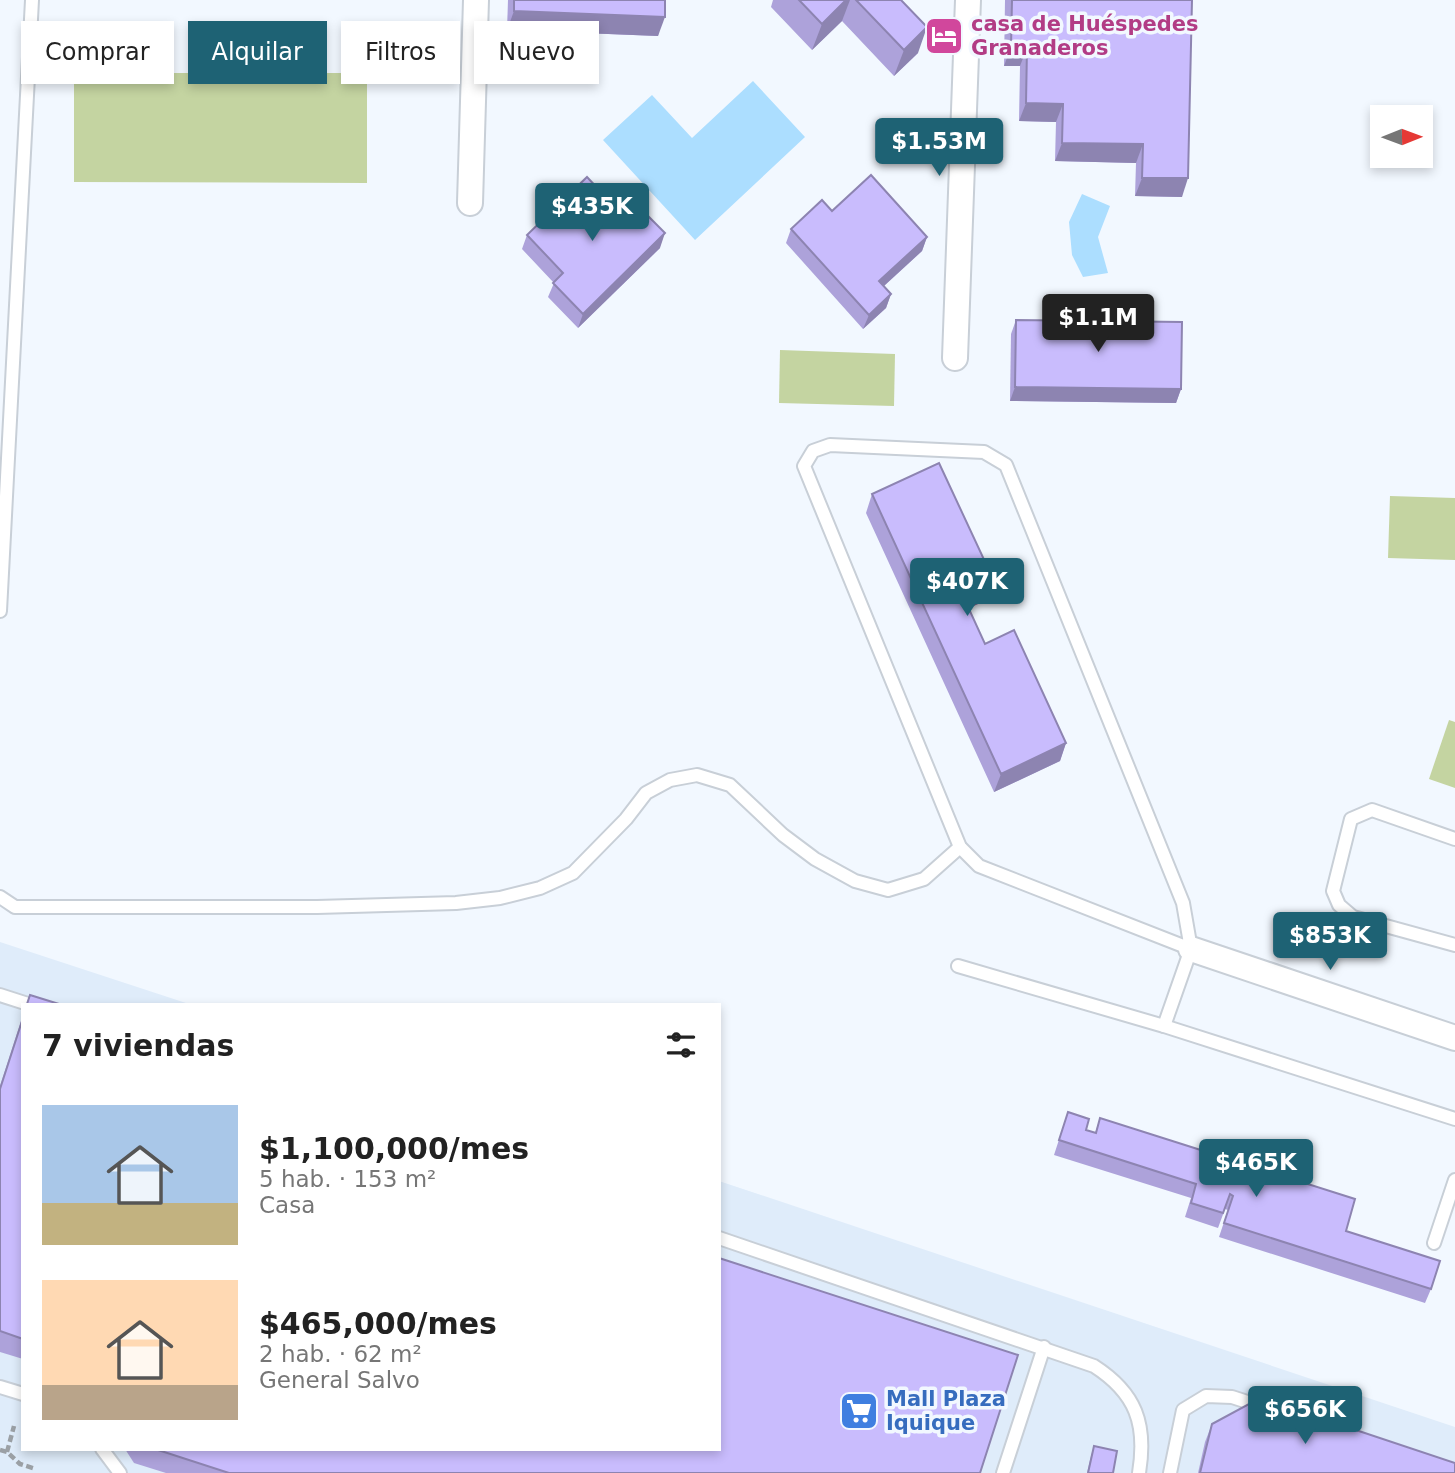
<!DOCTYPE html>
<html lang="es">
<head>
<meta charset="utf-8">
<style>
	:root { --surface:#fff; --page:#f6f6f6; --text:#222; --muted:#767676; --accent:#1e6274 }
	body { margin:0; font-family:"DejaVu Sans",sans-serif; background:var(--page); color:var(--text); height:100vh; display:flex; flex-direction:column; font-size:26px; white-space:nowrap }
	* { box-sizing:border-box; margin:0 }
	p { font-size:23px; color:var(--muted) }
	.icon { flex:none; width:38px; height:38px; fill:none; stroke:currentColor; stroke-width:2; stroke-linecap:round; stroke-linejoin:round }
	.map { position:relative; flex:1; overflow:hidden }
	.details { position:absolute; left:21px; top:1003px; width:700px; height:448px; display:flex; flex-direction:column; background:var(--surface); border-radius:0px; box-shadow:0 4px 10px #0003 }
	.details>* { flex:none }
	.top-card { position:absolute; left:21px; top:21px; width:700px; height:63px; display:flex; gap:14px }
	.needle { width:46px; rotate:89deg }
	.fabs { position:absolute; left:1370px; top:105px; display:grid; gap:14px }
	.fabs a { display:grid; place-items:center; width:63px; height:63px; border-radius:0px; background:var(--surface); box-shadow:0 4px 10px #0003; font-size:35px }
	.price { position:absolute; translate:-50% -60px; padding:0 16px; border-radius:7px; background:var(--accent); color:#fff; font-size:23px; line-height:46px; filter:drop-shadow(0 2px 4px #0008) }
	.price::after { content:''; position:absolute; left:50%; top:42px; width:21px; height:16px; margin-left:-10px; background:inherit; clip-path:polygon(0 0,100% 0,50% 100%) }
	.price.current { background:#222; color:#fff }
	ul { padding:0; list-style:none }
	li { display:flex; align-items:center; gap:21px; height:175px; padding:0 21px }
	li span { display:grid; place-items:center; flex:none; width:196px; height:140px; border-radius:0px; color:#555 }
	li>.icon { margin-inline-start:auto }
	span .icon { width:84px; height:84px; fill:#fffc; stroke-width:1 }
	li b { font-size:30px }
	h2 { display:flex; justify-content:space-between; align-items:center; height:84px; padding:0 21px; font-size:30px }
	.chip { padding:0 24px; border-radius:0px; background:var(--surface); box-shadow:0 4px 10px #0003; font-size:24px; line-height:63px }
	.chip.current { background:var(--accent); color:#fff }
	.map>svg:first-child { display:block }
</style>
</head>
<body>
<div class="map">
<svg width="1455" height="1473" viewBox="0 0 1455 1473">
	<rect width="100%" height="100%" fill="#f2f8ff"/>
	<polygon fill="#dfecfa" points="0,942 189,1004 23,1004 23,1449 719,1449 719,1181 1455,1427 1455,1473 0,1473"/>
	<g fill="#c4d4a1">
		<polygon points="74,73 367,73 367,183 74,182"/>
		<polygon points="780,350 895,354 894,406 779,403"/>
		<polygon points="1390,496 1455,498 1455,560 1388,558"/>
		<polygon points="1449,720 1455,722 1455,788 1429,779"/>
	</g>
	<g fill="#acdeff">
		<polygon points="753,81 805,137 695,240 603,140 652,95 692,138"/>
		<polygon points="1082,194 1110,206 1098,237 1108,273 1083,277 1072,255 1069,222"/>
	</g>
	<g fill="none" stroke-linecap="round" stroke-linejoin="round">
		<defs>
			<g id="lane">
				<polyline points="0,611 32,0"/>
				<polyline points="1455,839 1372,810 1351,819 1333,891 1339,905 1353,917 1455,945"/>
				<polyline points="0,897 15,907 317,907 456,903 500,898 540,888 573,873 626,819 646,793 670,780 697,775 730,785 783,835 815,859 855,881 888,890 924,879 960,847"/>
				<polyline points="958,966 1164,1026 1455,1119"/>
				<polyline points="0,995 28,1004"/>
				<polyline points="1164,1026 1191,949 1183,903 1006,465 984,452 830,445 813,451 804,466 960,847 979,866 1191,949"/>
				<path d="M719 1238 1094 1366C1136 1393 1147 1424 1139 1473"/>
				<polyline points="1434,1243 1455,1180"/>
				<polyline points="0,1387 23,1394"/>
				<polyline points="102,1449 120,1473"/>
				<polyline points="1003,1473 1044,1347"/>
				<polyline points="1170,1473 1183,1410 1206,1396 1232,1397 1266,1408"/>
			</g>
			<g id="street">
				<polyline points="470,203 476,0"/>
				<polyline points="955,358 968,0"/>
				<polyline points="1191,949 1455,1038"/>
			</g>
		</defs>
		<use href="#lane" stroke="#c8cfd7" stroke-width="16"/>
		<use href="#street" stroke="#c8cfd7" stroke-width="28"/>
		<g stroke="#9ba0a5" stroke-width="4.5" stroke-dasharray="7 3.5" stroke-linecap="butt">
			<polyline points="0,1450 7,1452 20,1464 36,1469"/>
			<polyline points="7,1452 14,1426"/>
		</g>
		<use href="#lane" stroke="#fff" stroke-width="12"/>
		<use href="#street" stroke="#fff" stroke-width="24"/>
	</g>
	<g fill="#ada2da">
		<polygon points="508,0 665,0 658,36 507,30"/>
		<polygon points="773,0 901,0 918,53 894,76 842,21 812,50 771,7"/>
		<polygon points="1005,0 1192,0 1182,197 1135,196 1136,163 1055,161 1056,122 1019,121 1020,66 1004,66"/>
		<polygon points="832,211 927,237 922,251 884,286 891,294 886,308 863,329 786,243 791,229"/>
		<polygon points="631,224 660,248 578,328 548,297 554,283 522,249 527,235"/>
		<polygon points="1016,320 1181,389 1176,403 1010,401 1011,334"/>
		<polygon points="872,494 987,600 968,608 985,644 1066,743 1060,761 994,792 866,513"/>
		<polygon points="23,1015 23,1359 0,1352 0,1086"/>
		<polygon points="1068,1112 1086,1130 1095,1133 1100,1118 1346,1231 1431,1289 1425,1303 1219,1237 1228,1210 1225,1209 1218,1228 1185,1217 1191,1198 1054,1155"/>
		<polygon points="1212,1424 1455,1473 1198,1473 1205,1442"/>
		<polygon points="1094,1446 1113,1473 1087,1473 1091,1456"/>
		<polygon points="125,1449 719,1449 980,1473 166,1473 134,1463"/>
	</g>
	<g fill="#8d84b1">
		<polygon points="846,0 850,0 842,21 812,50 822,24"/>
		<polygon points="514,11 665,17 658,36 507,30"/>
		<polygon points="927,27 918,53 894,76 904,50"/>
		<polygon points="1011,47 1027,48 1020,66 1004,66"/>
		<polygon points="1026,103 1063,104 1056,122 1019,121"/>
		<polygon points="1062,143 1143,144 1136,163 1055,161"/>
		<polygon points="1142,178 1188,178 1182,197 1135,196"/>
		<polygon points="665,233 660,248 578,328 583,314"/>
		<polygon points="927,237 922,251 874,295 879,281"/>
		<polygon points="891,294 886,308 863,329 869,315"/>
		<polygon points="1015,387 1181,389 1176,403 1010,401"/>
		<polygon points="994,581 987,600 956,614 963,596"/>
		<polygon points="1066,743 1060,761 994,792 1001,774"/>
	</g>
	<g fill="#c9bcfd" stroke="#8d84b1" stroke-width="2">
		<polygon points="514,0 665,0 665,17 514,11"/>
		<polygon points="799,0 846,0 822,24"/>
		<polygon points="856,0 901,0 927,27 904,50"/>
		<polygon points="1012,0 1192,0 1188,178 1142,178 1143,144 1062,143 1063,104 1026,103 1027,48 1011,47"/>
		<polygon points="871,175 927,237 879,281 891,294 869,315 791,229 822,200 832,211"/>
		<polygon points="587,177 631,224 644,212 665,233 583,314 553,283 563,273 527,235"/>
		<polygon points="1016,320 1182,322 1181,389 1015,387"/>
		<polygon points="939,463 994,581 963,596 985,644 1014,630 1066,743 1001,774 872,494"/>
		<polygon points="30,995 59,1004 27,1004"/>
		<polygon points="23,1018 23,1339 0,1331 0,1089"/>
		<polygon points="1068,1112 1089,1119 1086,1130 1096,1133 1100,1118 1355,1199 1346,1231 1440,1261 1431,1289 1224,1223 1233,1196 1230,1194 1223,1213 1191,1203 1196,1184 1059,1140"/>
		<polygon points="719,1258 1018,1355 980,1473 229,1473 155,1449 719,1449"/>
		<polygon points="1260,1398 1455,1463 1455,1473 1200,1473 1212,1424"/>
		<polygon points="1094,1446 1117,1451 1113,1473 1088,1473"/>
	</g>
	<defs>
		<symbol id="hotel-square" viewBox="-11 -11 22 22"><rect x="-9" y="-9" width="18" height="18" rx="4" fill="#d1479c" stroke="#f2f8ff"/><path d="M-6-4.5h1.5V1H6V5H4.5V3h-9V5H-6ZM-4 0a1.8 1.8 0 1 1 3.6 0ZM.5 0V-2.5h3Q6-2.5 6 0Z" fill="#fff"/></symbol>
		<symbol id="supermarket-square" viewBox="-11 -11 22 22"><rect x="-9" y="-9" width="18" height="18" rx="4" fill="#3f7fe0" stroke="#f2f8ff"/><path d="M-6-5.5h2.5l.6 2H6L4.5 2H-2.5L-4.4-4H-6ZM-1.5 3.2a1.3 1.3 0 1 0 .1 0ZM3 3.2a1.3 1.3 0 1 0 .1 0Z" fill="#fff"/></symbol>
	</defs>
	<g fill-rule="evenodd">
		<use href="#hotel-square" x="922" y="14" width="44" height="44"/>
		<use href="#supermarket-square" x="837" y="1389" width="44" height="44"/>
	</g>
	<g text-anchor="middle" stroke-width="7" stroke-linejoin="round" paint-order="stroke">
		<g font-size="21" font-weight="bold" fill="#b23c85" stroke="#f2f8ff" text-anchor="start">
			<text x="971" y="31">casa de Huéspedes<tspan x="971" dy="24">Granaderos</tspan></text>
		</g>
		<g font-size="21" font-weight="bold" fill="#366cbe" stroke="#f2f8ff" text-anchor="start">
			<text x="886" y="1406">Mall Plaza<tspan x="886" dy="24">Iquique</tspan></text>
		</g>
	</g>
</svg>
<div class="fabs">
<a><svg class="needle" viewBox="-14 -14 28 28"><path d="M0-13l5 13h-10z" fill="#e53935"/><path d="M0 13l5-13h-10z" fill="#767676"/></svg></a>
</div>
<b class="price" style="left:939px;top:178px">$1.53M</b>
<b class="price" style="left:592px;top:243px">$435K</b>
<b class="price current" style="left:1098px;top:354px">$1.1M</b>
<b class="price" style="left:967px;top:618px">$407K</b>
<b class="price" style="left:1330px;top:972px">$853K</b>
<b class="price" style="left:1256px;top:1199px">$465K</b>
<b class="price" style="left:1305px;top:1446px">$656K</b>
<div class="top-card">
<a class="chip">Comprar</a>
<a class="chip current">Alquilar</a>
<a class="chip">Filtros</a>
<a class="chip">Nuevo</a>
</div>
<section class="details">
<h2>7 viviendas<svg class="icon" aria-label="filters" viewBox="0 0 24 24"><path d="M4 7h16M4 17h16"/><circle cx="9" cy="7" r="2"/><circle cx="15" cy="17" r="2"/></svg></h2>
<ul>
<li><span style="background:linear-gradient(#a9c7e8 70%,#c2b280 0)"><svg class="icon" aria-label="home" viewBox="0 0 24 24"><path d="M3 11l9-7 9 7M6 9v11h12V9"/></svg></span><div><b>$1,100,000/mes</b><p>5 hab. · 153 m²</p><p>Casa</p></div></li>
<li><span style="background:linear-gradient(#ffd9b3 75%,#b9a48a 0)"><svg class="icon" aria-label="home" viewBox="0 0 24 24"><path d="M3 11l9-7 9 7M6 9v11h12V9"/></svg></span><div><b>$465,000/mes</b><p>2 hab. · 62 m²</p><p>General Salvo</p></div></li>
</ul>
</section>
</div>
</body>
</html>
